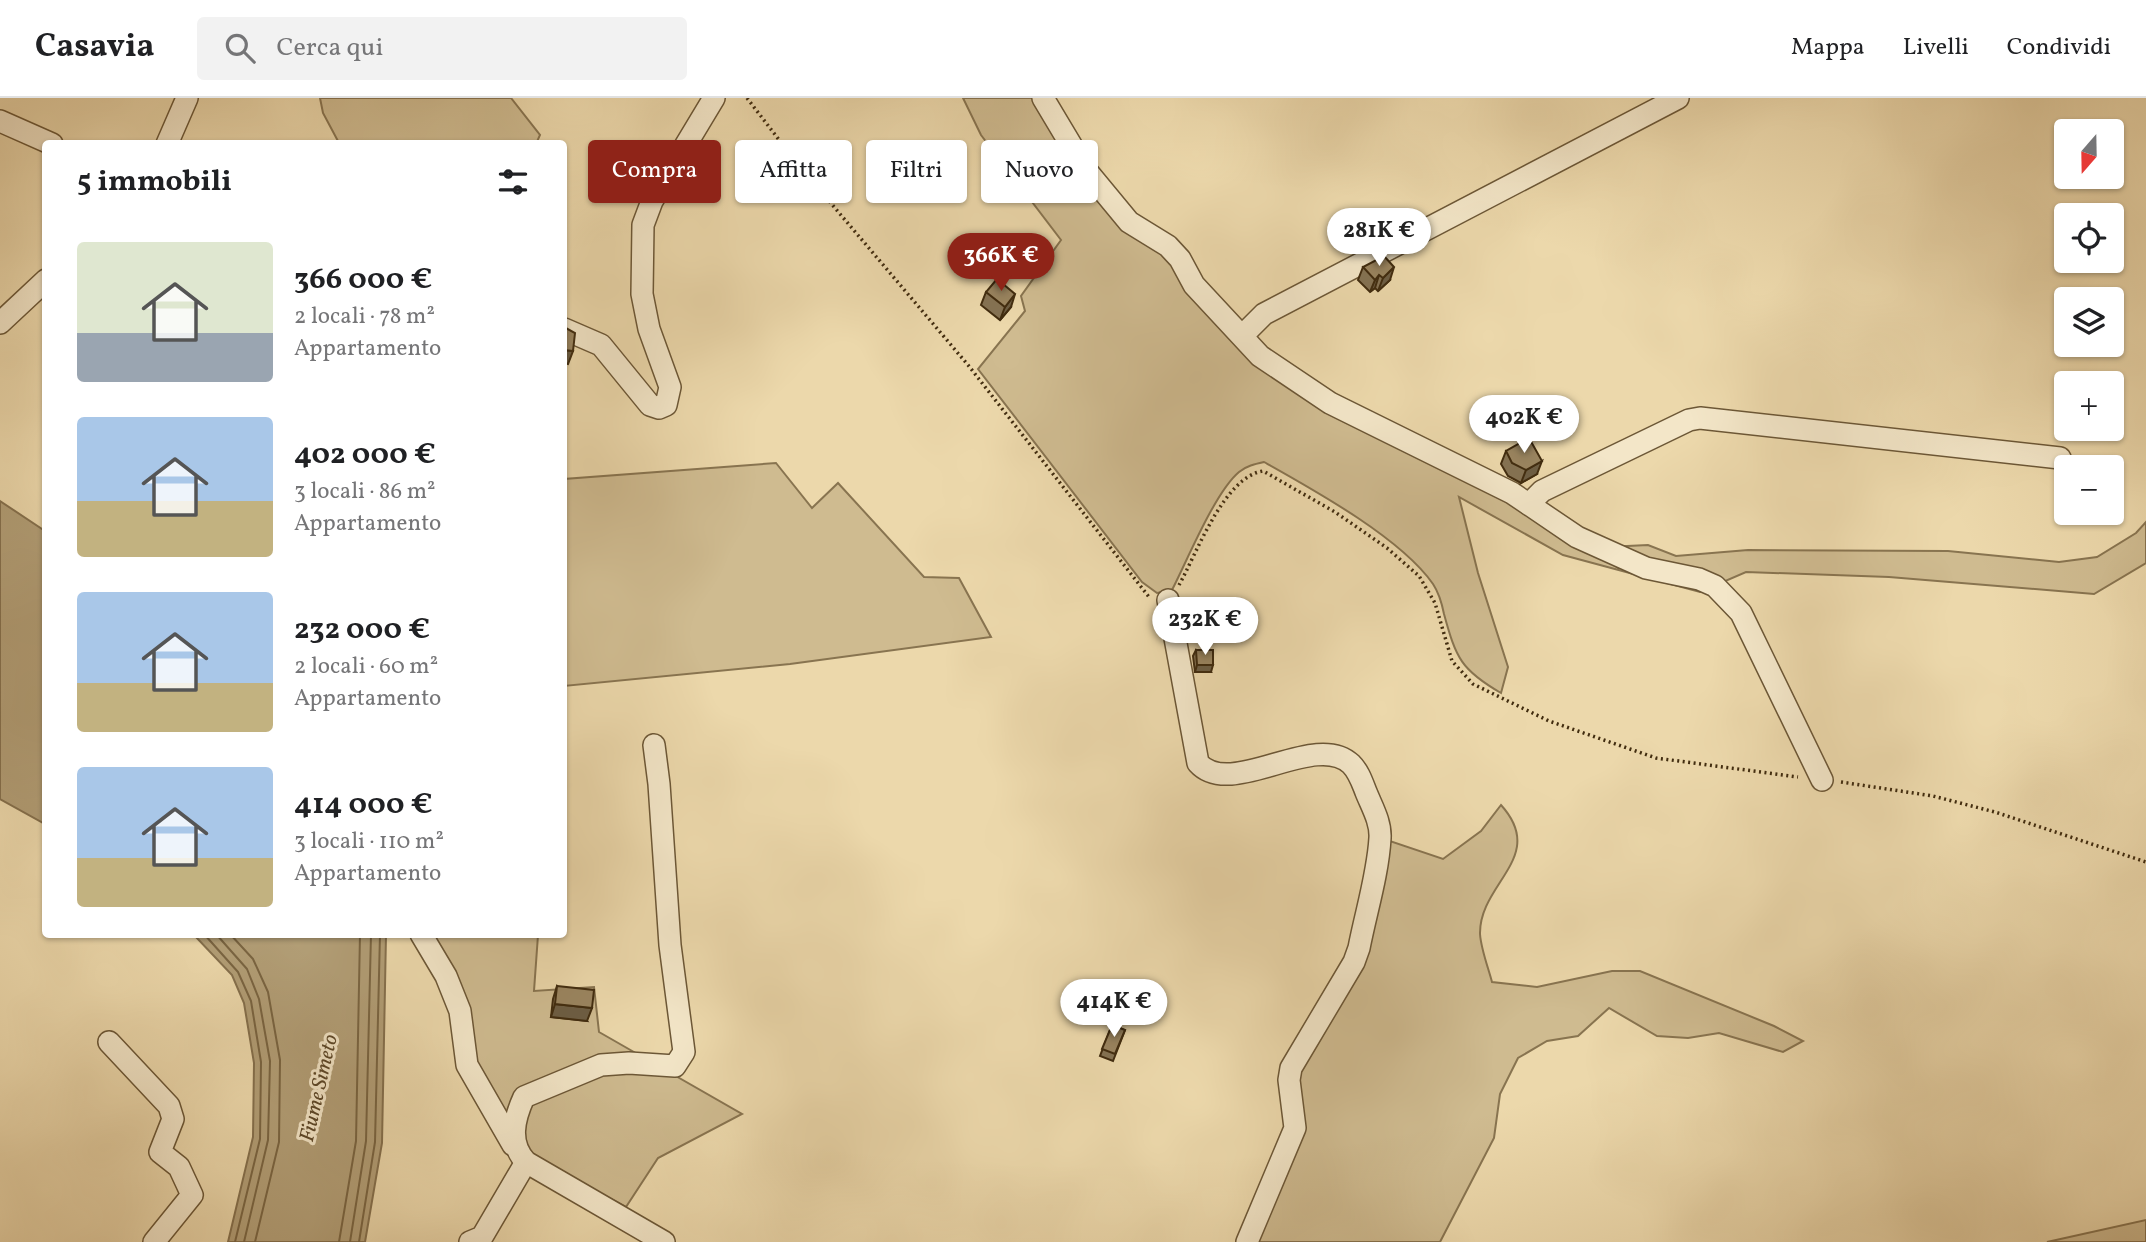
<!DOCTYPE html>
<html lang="it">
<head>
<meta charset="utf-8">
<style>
	:root { --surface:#fff; --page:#f2f2f2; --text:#202124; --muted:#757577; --line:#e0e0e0; --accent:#8f2418 }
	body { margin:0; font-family:Vollkorn,serif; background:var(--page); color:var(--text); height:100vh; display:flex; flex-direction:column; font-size:26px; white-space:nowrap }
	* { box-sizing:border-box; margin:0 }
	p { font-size:23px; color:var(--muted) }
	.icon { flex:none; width:38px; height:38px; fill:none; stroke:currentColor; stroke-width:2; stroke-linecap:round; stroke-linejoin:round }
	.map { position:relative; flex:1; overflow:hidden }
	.details { position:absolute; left:42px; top:42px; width:525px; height:798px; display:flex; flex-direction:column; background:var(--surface); border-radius:7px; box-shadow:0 2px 5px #0004 }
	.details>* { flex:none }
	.guide { position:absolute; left:588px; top:42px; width:665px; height:63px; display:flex; gap:14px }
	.needle { width:46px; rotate:200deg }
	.fabs { position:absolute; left:2054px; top:21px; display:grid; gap:14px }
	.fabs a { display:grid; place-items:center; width:70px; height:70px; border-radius:7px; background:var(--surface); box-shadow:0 2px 5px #0004; font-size:35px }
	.price { position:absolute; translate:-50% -60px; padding:0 16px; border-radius:24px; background:#fff; color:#222; font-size:23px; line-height:46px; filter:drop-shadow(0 2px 4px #0008) }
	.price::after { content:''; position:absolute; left:50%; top:42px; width:21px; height:16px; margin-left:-10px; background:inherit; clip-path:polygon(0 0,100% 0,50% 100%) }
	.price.on { background:var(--accent); color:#fff }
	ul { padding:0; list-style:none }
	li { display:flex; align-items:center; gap:21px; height:175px; padding:0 35px }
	li span { display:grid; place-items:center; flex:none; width:196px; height:140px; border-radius:7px; color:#555 }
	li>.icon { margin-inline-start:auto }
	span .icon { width:84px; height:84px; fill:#fffc; stroke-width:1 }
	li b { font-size:30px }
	h2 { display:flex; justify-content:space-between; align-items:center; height:84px; padding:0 35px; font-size:30px }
	.tag { padding:0 24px; border-radius:7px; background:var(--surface); box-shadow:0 2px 5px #0004; font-size:24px; line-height:63px }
	.tag.on { background:var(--accent); color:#fff }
	header { display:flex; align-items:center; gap:42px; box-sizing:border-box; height:98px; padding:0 35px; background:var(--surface); border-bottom:2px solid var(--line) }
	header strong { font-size:33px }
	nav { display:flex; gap:38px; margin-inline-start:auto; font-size:24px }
	.search { width:490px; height:63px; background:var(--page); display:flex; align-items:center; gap:18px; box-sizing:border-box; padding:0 24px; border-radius:7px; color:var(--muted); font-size:26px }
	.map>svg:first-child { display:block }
</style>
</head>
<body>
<header>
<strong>Casavia</strong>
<div class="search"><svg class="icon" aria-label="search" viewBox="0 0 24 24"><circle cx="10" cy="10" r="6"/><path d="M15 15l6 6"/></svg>Cerca qui</div>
<nav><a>Mappa</a><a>Livelli</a><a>Condividi</a></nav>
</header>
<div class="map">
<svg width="2146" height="1144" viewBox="0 0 2146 1144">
	<rect width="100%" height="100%" fill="#ecd8ab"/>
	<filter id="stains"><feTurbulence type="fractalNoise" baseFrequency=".00286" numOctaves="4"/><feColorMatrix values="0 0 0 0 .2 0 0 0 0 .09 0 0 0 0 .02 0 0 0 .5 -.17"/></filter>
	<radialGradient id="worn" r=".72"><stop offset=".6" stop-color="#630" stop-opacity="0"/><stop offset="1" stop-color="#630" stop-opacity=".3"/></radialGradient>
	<g fill="#cfbb90" stroke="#887450" stroke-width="2">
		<polygon points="320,0 511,0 540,37 536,46 339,45 323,15"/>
		<path d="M963 0H1038L1246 255 1520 408 1617 469 1607 449 1648 447 1676 458 1748 452 1948 453 2059 464 2097 459 2136 435 2146 424V465L2094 496 1889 479 1746 474 1700 494 1563 457 1459 399 1478 475 1508 569 1501 595C1461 572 1456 560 1444 516 1442 506 1439 495 1433 486 1401 440 1314 392 1264 364 1255 366 1246 368 1239 374 1215 394 1187 463 1172 492L1157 495 1142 484 978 271 1025 213 1021 198 1061 142 981 37Z"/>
		<polygon points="776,365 812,410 838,385 924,479 959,480 991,539 790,566 564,588 564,381"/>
		<path d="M1501 707C1548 759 1479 785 1480 836 1481 851 1488 869 1492 884L1537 889 1612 873H1640L1774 928 1803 943 1783 954 1719 935 1688 940 1657 938 1609 910 1578 938 1547 943 1518 960 1500 996 1494 1040 1440 1144H1254L1287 1075 1293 983 1358 867 1384 741 1443 761 1481 733Z"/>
		<polygon points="415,837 538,837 534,893 594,889 599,934 742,1016 658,1060 626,1109 537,1062 458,967 446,890"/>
		<polygon points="2146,1122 2146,1144 2047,1144"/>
	</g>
	<g fill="#b29e76" stroke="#85704d" stroke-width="2">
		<polygon points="0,403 45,433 45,726 0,701"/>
		<polygon points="194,837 386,837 382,1045 365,1144 228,1144 253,1039 254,965 244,905 232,877"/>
	</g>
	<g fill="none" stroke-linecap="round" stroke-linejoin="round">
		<g stroke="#7a6542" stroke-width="2">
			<polyline points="204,836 238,874 251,903 261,964 260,1041 235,1144"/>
			<polyline points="216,836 247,871 259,901 270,963 268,1042 244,1144"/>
			<polyline points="230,836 253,861 268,894 280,962 279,1044 255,1144"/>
			<polyline points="339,1144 356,1043 360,836"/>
			<polyline points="350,1144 366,1043 371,836"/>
			<polyline points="359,1144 375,1044 380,836"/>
		</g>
		<defs>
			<g id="minor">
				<polyline points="1043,0 1086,72 1129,124 1168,148 1180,161 1194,187 1260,258 1330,305 1512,395 1577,439 1646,470 1699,481 1715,488 1741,515 1822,682"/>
				<polyline points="0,23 52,46"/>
				<polyline points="167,46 187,0"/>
				<polyline points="0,225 46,182"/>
				<polyline points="564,231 601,247 650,307 659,310 666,307 670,289 649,231 642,196 643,127 652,103 714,0"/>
				<polyline points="1243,237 1264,216 1678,0"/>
				<polyline points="1529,406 1542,393 1689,322 1700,320 2060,360"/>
				<path d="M1168 502 1198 665C1231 702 1315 632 1351 666 1359 674 1362 684 1366 694 1372 709 1381 724 1380 740 1378 776 1366 814 1359 850L1354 864 1291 970 1289 982 1295 1030 1247 1144"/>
				<path d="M654 647 659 686 670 847 684 954 675 968 629 965 601 967 524 999C514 1021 508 1045 526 1064L664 1144"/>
				<polyline points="421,836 446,878 460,913 467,967 513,1047"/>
				<polyline points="109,944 169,1008 173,1021 160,1054 179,1069 192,1097 154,1144"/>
				<polyline points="470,1144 482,1139 526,1064"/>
			</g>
		</defs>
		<use href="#minor" stroke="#6c5736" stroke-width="24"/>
		<g stroke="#412c0f" stroke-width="3.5" stroke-dasharray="2 3.5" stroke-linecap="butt">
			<polyline points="747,0 796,64 968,267 1149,499"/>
			<path d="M1179 487C1197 455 1224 379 1263 373L1335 414 1387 450 1419 478 1435 505 1452 563 1473 586 1549 623 1656 660 1798 679"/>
			<polyline points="1841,684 1933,698 1995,714 2146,764"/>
		</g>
		<use href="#minor" stroke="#f3e6c8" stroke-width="21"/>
	</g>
	<g fill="#847253" stroke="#412c0f" stroke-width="2">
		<polygon points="1363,169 1390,182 1378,193 1375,190 1370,194 1358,182"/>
		<polygon points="986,194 1011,209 1000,222 981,207"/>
		<polygon points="1506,353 1537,376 1521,385 1508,378 1501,366"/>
		<polygon points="1196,552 1211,574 1195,574 1193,558"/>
		<polygon points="557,888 587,923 551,919 553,901"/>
		<polygon points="1112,927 1125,932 1113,963 1100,958"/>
	</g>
	<g fill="#6c5d43" stroke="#412c0f" stroke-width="2">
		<polygon points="1394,169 1390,182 1378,193 1383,180"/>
		<polygon points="1379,177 1375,190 1370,194 1375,182"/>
		<polygon points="1015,196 1011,209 1000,222 1005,209"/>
		<polygon points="564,252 573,253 568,266 564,265"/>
		<polygon points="1542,363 1537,376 1521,385 1526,372"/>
		<polygon points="1197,567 1213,567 1211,574 1195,574"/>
		<polygon points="555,906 592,910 587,923 551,919"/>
	</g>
	<g fill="#9a8560" stroke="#412c0f" stroke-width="2">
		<polygon points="1384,158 1394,169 1383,180 1379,177 1375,182 1363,169"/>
		<polygon points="997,181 1015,196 1005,209 986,194"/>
		<polygon points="564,229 575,235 573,253 564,252"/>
		<polygon points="1529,340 1542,363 1526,372 1512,365 1506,353"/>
		<polygon points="1196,552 1213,552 1213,567 1197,567"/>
		<polygon points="557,888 594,892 592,910 555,906"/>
		<polygon points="1112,927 1125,932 1115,956 1102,951"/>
	</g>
	<g text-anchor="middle" stroke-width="6" stroke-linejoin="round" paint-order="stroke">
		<g font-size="21" font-style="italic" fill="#5d4829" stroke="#f3e6c8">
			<text transform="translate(318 990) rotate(-77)" y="7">Fiume Simeto</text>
		</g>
	</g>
	<rect width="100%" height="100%" filter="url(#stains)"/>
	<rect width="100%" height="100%" fill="url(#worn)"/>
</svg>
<div class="fabs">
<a><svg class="needle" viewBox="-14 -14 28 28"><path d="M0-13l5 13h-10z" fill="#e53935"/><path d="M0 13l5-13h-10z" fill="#757577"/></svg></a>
<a><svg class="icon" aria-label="locate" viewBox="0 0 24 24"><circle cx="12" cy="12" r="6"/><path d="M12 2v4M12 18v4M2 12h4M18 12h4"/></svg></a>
<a><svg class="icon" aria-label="layers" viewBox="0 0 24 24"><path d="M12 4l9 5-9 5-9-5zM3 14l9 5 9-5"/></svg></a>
<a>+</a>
<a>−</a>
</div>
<b class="price" style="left:1379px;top:170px">281K €</b>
<b class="price on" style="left:1001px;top:195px">366K €</b>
<b class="price" style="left:1524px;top:357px">402K €</b>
<b class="price" style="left:1205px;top:559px">232K €</b>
<b class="price" style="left:1114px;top:941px">414K €</b>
<div class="guide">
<a class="tag on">Compra</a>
<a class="tag">Affitta</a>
<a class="tag">Filtri</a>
<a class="tag">Nuovo</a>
</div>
<section class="details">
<h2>5 immobili<svg class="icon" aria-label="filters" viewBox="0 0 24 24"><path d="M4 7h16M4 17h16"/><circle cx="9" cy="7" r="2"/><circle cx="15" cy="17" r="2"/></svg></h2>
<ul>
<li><span style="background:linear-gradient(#dfe7d0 65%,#9aa5b1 0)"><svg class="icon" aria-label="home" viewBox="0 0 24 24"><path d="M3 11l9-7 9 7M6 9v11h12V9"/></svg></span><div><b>366 000 €</b><p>2 locali · 78 m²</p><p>Appartamento</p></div></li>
<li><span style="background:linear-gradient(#a9c7e8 60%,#c2b280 0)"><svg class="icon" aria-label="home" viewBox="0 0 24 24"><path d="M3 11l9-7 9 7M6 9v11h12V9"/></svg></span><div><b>402 000 €</b><p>3 locali · 86 m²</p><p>Appartamento</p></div></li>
<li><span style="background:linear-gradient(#a9c7e8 65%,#c2b280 0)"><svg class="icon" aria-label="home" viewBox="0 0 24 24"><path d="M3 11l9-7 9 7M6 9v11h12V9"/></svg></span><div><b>232 000 €</b><p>2 locali · 60 m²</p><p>Appartamento</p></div></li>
<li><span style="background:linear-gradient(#a9c7e8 65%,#c2b280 0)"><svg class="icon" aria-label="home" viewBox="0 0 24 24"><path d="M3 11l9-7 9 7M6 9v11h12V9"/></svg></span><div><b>414 000 €</b><p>3 locali · 110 m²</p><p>Appartamento</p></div></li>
</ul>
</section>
</div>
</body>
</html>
